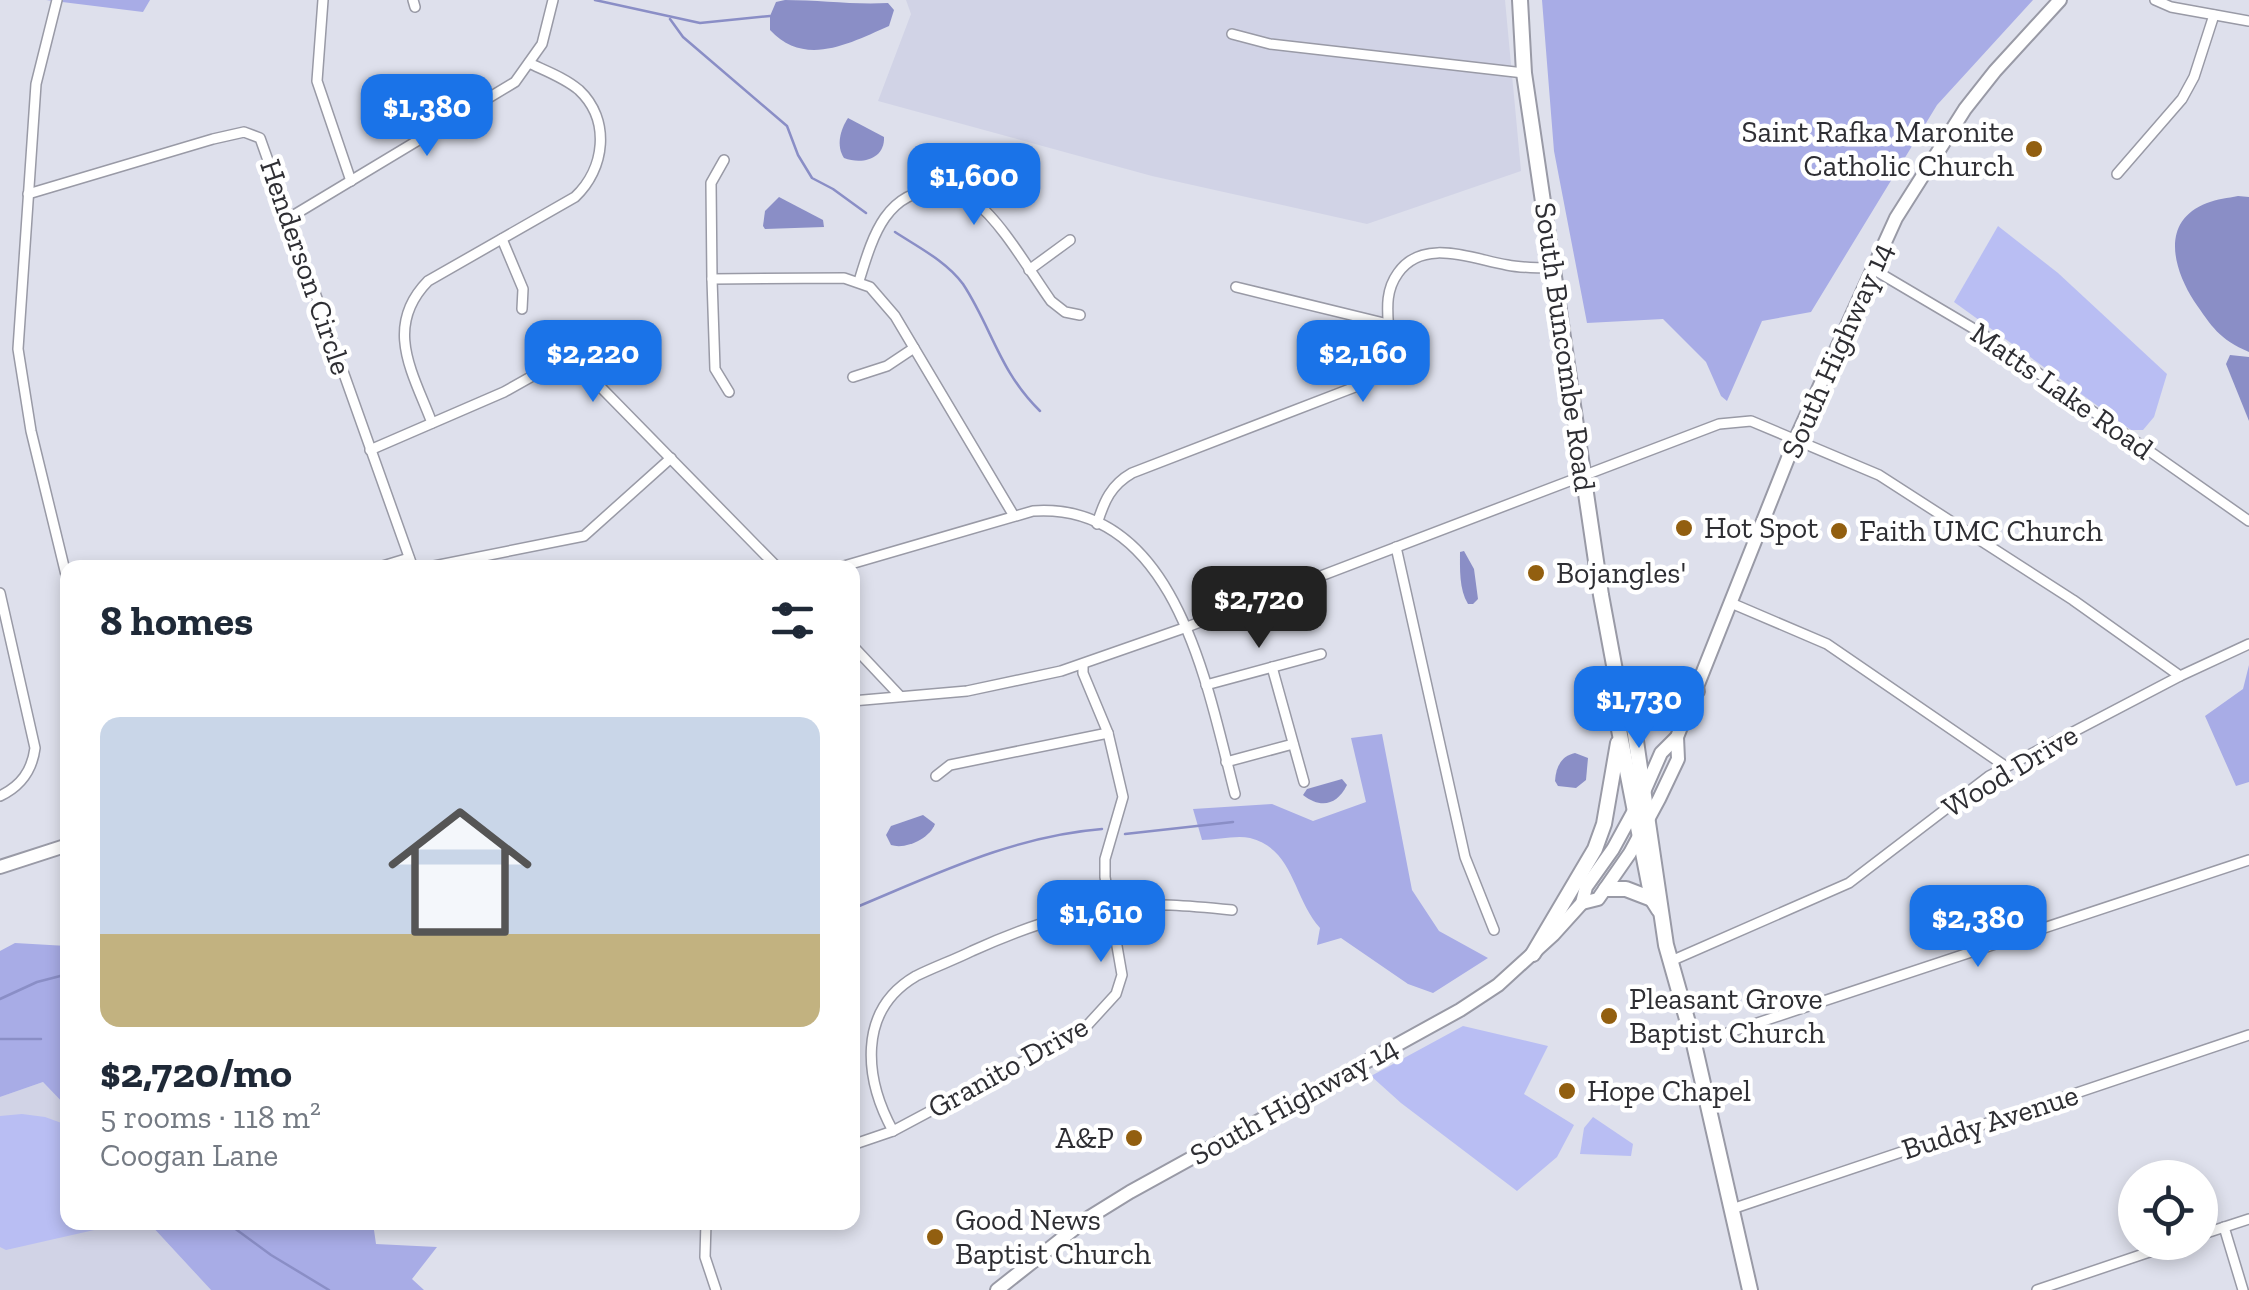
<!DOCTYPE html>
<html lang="en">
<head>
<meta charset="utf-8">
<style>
	:root { --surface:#fff; --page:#f2f2f3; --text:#1f2937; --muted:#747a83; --accent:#1a73e8 }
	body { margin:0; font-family:"Zilla Slab",serif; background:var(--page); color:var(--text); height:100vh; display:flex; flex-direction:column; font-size:38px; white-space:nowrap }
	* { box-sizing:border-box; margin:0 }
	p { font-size:32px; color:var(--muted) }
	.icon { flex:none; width:55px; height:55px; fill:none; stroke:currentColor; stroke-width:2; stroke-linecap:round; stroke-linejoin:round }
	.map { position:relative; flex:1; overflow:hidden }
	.panel { position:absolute; left:60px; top:560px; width:800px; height:670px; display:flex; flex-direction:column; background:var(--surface); border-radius:20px; box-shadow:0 5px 15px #0003 }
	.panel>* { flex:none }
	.buttons { position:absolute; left:2118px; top:1160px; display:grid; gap:20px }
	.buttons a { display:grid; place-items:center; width:100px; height:100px; border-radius:50%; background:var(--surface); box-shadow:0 5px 15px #0003; font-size:50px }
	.price { position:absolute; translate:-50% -85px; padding:0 22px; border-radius:20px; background:var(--accent); color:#fff; font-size:32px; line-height:65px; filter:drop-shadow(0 2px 5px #0008) }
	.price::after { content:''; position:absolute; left:50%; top:60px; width:30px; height:22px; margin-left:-15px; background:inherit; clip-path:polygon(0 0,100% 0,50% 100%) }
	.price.selected { background:#222; color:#fff }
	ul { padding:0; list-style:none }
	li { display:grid; align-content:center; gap:20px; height:530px; padding:0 40px }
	li span { display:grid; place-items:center; height:310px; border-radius:20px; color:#555 }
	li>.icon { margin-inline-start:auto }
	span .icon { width:180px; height:180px; fill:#fffc; stroke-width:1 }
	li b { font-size:42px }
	h2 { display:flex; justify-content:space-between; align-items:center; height:120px; padding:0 40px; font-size:42px }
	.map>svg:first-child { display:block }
</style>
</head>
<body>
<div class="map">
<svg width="2249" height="1290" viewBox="0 0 2249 1290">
	<rect width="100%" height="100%" fill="#dee0ec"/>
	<g fill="#d1d3e6">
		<polygon points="906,0 1505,0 1521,171 1367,224 1152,176 878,101 911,14"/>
		<polygon points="43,1082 67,1107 68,1222 149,1223 211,1290 0,1290 0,1097"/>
	</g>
	<g fill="#b9bef3">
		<polygon points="1998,226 2058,273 2167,374 2154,417 2143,430 2131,430 1954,302"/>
		<polygon points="1463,1026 1548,1046 1524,1094 1574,1125 1557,1157 1517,1191 1401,1103 1371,1076"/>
		<polygon points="22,1114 45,1117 67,1125 68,1222 125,1223 6,1250 0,1247 0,1116"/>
		<polygon points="1593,1117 1633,1144 1631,1156 1580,1154 1584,1128"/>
	</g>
	<g fill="#a8ace6">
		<polygon points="46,0 150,0 143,12"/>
		<polygon points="1542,0 2033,0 1937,105 1811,312 1762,321 1727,401 1721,396 1706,362 1663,319 1587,323 1554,151"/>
		<polygon points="2249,665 2249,782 2236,786 2205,716 2243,689"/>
		<path d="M1382 734 1412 890 1439 931 1488 958 1433 993 1408 984 1341 938 1317 945 1320 928C1293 898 1294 849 1250 838 1236 835 1217 840 1202 840L1193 809 1272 804 1313 821 1366 802 1351 738Z"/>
		<polygon points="15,943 67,946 67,1107 43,1082 0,1097 0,951"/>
		<polygon points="149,1223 373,1223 376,1244 437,1247 412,1279 424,1290 211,1290"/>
	</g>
	<g fill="#8a8ec6">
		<path d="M785 0C820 0 853 5 888 3L894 10 889 26C850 43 805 68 770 30V16L776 2Z"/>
		<path d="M848 118 884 137C885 159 862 165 844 158 836 146 840 130 848 118Z"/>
		<path d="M2238 196 2249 197V352C2219 339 2212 327 2194 301 2173 268 2160 221 2207 203 2217 199 2228 198 2238 196Z"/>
		<polygon points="779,197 823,220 824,227 765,229 763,226 765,211"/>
		<polygon points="2230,355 2249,357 2249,421 2226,364"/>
		<path d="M1464 551 1474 569 1478 599 1473 604H1468C1459 589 1460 569 1460 552Z"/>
		<path d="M1575 753 1588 758 1586 780 1576 788 1558 786 1555 781C1556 767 1561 756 1575 753Z"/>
		<path d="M1342 779 1347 785C1337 805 1321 809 1303 795L1307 789Z"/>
		<path d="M923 815 935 824C930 838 906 850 891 845L886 835 891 826Z"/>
	</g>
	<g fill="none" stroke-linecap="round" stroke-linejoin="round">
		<g stroke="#8a8ec6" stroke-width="2.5">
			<polyline points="595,0 700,23 770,16"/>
			<polyline points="670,19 683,37 787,126 798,155 812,178 833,189 866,213"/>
			<path d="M895 232C918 247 946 261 963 284 992 328 999 371 1040 411"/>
			<polyline points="1125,834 1233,822"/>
			<path d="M852 909C934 875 1013 836 1102 829"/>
			<polyline points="0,999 37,982 68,974"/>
			<polyline points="0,1039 41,1039"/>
			<polyline points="226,1222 271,1255 329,1290"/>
		</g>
		<defs>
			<g id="street">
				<polyline points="57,0 36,84 18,349 31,431 68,583"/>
				<polyline points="323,0 317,81 351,181"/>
				<polyline points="413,0 415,7"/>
				<polyline points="2155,0 2171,7 2249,21"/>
				<polyline points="1232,34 1270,44 1524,73"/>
				<polyline points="724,160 711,183 712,279 715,369 729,392"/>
				<polyline points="2117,174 2182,99 2194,77 2214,15"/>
				<polyline points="28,194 213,139 244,132 260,138 413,568"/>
				<polyline points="289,218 515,82 542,44 553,0"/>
				<polyline points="502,239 523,289 522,309"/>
				<polyline points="1871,268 1981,333 2249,521"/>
				<polyline points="1029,270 1070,240"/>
				<polyline points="712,279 844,278 870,287 895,316 1014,516"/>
				<path d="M859 281C872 239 885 190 938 190 951 190 965 194 975 202 1001 221 1031 273 1051 301L1065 312 1080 315"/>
				<polyline points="1236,287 1388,324"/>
				<polyline points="853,377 887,366 914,348"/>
				<path d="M432 423C413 373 383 327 428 281L575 197C605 169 611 120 579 90 565 78 546 71 529 63"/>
				<polyline points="370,450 504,392 561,360 578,364 778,568"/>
				<path d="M1097 524C1104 501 1111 485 1132 473L1355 387C1417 359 1369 313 1398 273 1423 237 1472 259 1507 265 1522 268 1537 268 1553 268"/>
				<polyline points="1396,547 1465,857 1494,930"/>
				<polyline points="376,568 409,558"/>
				<polyline points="424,568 584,536 671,458"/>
				<path d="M837 568 1033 511C1177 501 1208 691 1235 794"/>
				<path d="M0 593 35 748C32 771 21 786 0 796"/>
				<polyline points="1731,603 1827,644 2005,766"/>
				<polyline points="852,645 900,696"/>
				<polyline points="1272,667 1304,782"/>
				<polyline points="1206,685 1321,654"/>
				<polyline points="852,701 967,691 1061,671 1187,627 1719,424 1751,421 1879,475 2073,600 2180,676"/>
				<polyline points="1226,762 1293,744"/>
				<polyline points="936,776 950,765 1108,733"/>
				<polyline points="1671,961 1849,883 1989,776 2180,676 2249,644"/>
				<polyline points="1694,1044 2249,860"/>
				<path d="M893 1131C865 1080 856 1011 916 976 934 967 954 960 972 951 1016 931 1062 914 1110 907 1150 902 1192 906 1232 910"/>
				<polyline points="852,1145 893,1131 1084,1029 1116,994 1122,975 1105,877 1105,859 1123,797 1108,733 1083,673 1083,664"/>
				<polyline points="1732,1209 2249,1035"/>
				<polyline points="706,1222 705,1257 716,1290"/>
				<polyline points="2224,1227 2243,1290"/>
				<polyline points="2200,1235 2249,1219"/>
				<polyline points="2037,1290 2179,1242"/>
			</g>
			<g id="secondary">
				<polyline points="0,867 68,845"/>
				<polyline points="1582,903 1598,899 1630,853 1659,799 1678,759 1677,737"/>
				<polyline points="997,1290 1088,1218 1130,1192 1460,1010 1498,985 1554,934 1582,903 1586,887 1613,849 1643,794 1661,753 1677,737 1796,438 1896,218 1965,109 1995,71 2060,0"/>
			</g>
			<g id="primary">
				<polyline points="1520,0 1524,73 1601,595 1619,692 1615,709 1652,899 1659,910"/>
				<polyline points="1619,692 1631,707 1666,945 1694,1044 1750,1290"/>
				<path d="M1631 707C1657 727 1676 708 1697 691"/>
				<polyline points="1606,889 1626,889 1652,899"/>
				<polyline points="1533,954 1595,849 1604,824 1618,743"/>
			</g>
		</defs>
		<use href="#street" stroke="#999aa6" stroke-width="12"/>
		<use href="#secondary" stroke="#999aa6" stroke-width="16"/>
		<use href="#primary" stroke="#999aa6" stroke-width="18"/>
		<use href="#street" stroke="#fff" stroke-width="9"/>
		<use href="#secondary" stroke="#fff" stroke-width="12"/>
		<use href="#primary" stroke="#fff" stroke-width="14"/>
	</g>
	<g fill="#925f10" stroke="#fff" stroke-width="4">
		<circle cx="2034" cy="149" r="10"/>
		<circle cx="1684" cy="528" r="10"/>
		<circle cx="1839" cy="531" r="10"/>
		<circle cx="1536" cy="573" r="10"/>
		<circle cx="1609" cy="1016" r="10"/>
		<circle cx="1567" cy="1091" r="10"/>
		<circle cx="1134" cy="1138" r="10"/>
		<circle cx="935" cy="1237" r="10"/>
	</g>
	<g text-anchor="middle" stroke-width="9" stroke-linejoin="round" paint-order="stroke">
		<g font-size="30" fill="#2e2e33" stroke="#fff" text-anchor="start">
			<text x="2014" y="142" text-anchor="end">Saint Rafka Maronite<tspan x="2014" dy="34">Catholic Church</tspan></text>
			<text x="1704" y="538">Hot Spot</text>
			<text x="1859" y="541">Faith UMC Church</text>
			<text x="1556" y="583">Bojangles'</text>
			<text x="1629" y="1009">Pleasant Grove<tspan x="1629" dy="34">Baptist Church</tspan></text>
			<text x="1587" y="1101">Hope Chapel</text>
			<text x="1114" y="1148" text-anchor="end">A&amp;P</text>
			<text x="955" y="1230">Good News<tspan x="955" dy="34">Baptist Church</tspan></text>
		</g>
		<g font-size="30" fill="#2e2e33" stroke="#fff">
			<text transform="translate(306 267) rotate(71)" y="10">Henderson Circle</text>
			<text transform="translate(1565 347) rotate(82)" y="10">South Buncombe Road</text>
			<text transform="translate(1837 350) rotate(-66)" y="10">South Highway 14</text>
			<text transform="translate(2062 391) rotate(35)" y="10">Matts Lake Road</text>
			<text transform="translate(2010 771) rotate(-31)" y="10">Wood Drive</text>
			<text transform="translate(1008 1067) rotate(-29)" y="10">Granito Drive</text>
			<text transform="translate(1294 1101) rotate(-29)" y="10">South Highway 14</text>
			<text transform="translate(1990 1122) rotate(-18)" y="10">Buddy Avenue</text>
		</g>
	</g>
</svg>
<div class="buttons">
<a><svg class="icon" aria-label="locate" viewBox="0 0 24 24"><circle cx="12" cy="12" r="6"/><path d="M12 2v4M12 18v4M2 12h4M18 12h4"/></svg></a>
</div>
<b class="price" style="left:427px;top:159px">$1,380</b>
<b class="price" style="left:974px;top:228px">$1,600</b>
<b class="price" style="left:593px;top:405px">$2,220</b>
<b class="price" style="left:1363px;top:405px">$2,160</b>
<b class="price selected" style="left:1259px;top:651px">$2,720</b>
<b class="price" style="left:1639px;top:751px">$1,730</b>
<b class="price" style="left:1101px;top:965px">$1,610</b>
<b class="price" style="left:1978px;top:970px">$2,380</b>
<section class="panel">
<h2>8 homes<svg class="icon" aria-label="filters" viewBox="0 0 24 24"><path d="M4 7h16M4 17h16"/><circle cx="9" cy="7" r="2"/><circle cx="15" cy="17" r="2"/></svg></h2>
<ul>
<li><span style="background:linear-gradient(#c9d6e8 70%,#c2b280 0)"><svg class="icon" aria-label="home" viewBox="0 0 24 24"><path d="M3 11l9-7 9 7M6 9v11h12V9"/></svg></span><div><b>$2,720/mo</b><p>5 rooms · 118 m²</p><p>Coogan Lane</p></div></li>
</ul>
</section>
</div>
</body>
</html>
